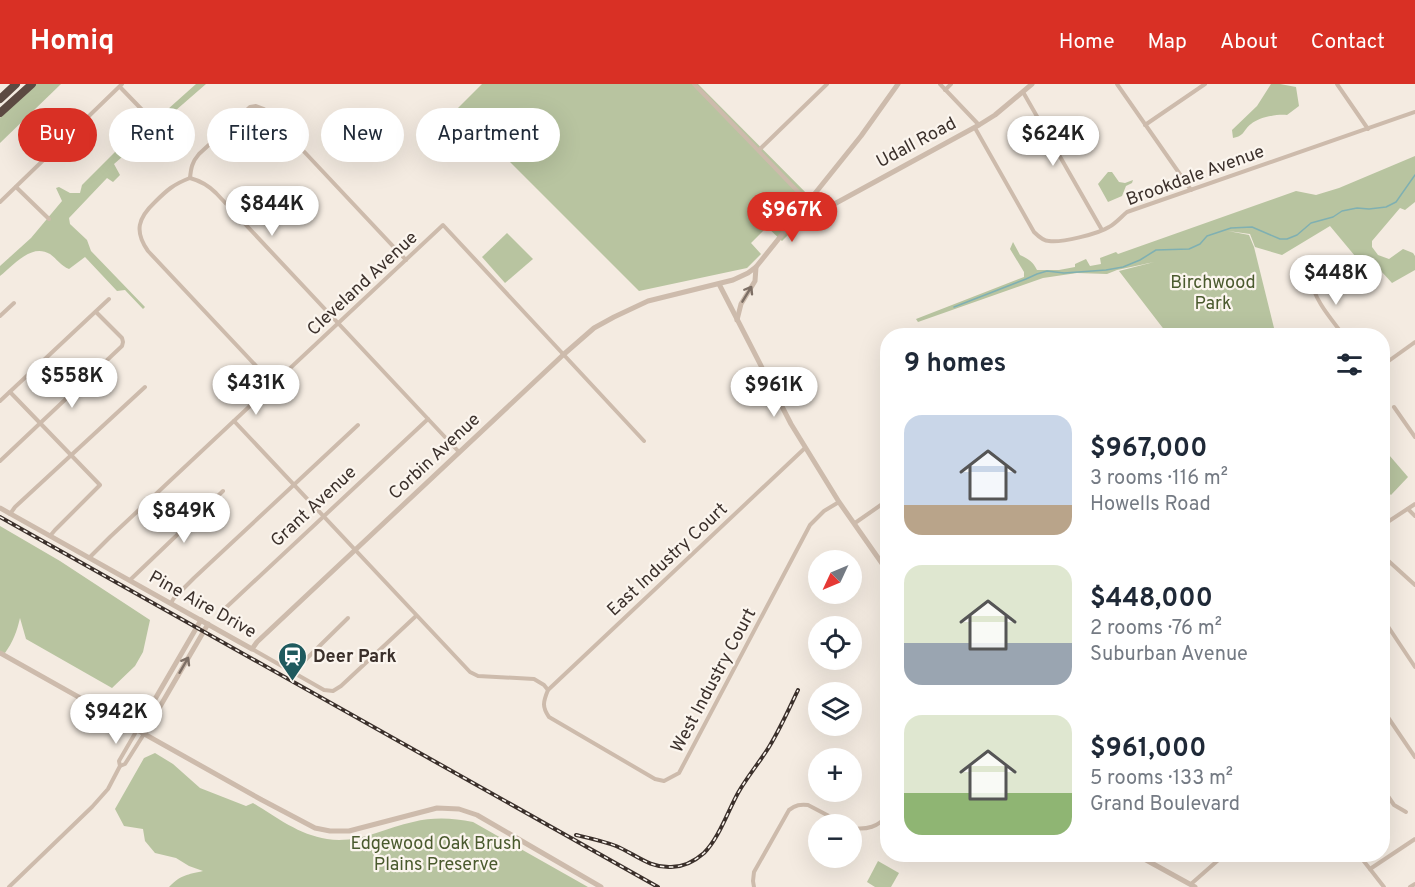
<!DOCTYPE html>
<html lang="en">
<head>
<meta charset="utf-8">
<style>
	:root { --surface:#fff; --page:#f2f2f3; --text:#1f2937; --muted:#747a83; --accent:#d93025 }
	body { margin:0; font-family:Overpass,sans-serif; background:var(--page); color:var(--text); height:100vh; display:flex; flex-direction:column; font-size:22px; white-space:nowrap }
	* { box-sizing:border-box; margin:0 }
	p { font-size:20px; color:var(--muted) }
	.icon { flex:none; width:33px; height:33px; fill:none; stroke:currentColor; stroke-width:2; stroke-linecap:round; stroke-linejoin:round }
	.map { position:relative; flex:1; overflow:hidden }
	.side { position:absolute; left:880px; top:244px; width:510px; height:534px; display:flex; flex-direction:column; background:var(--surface); border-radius:24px; box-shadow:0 6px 24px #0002 }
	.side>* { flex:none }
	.guide { position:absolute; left:18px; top:24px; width:570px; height:54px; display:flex; gap:12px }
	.needle { width:39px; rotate:226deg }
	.fabs { position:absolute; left:808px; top:466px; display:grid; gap:12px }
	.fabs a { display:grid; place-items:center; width:54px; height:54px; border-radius:50%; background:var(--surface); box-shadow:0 6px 24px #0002; font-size:30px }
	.price { position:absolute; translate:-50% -51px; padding:0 14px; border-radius:21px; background:#fff; color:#222; font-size:20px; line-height:39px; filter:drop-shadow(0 2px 3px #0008) }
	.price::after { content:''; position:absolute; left:50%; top:36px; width:18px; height:14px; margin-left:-9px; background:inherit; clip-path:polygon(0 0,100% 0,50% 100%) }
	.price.selected { background:var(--accent); color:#fff }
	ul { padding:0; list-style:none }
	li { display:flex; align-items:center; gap:18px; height:150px; padding:0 24px }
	li span { display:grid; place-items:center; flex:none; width:168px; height:120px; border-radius:18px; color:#555 }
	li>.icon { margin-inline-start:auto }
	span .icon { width:72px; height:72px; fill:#fffc; stroke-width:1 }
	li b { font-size:26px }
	h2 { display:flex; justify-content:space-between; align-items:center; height:72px; padding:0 24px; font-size:26px }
	.chip { padding:0 21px; border-radius:27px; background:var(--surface); box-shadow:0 6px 24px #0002; font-size:21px; line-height:54px }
	.chip.selected { background:var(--accent); color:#fff }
	header { display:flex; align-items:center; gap:36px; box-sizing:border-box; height:84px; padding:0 30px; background:var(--accent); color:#fff }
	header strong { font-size:28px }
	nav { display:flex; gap:33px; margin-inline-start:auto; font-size:21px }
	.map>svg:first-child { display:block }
</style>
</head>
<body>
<header>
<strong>Homiq</strong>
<nav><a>Home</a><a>Map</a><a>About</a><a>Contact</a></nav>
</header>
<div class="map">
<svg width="1415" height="803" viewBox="0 0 1415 803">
	<rect width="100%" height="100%" fill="#f4ebe1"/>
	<g fill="#b8c4a0">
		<polygon points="36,0 61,0 0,59 0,34"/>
		<path d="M196 0H206L114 80 120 91 113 98 107 94 69 134 70 140 87 156 91 167 145 223 143 225 125 206 117 207 85 173 69 185C61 182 57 175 50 170 31 159 14 181 0 192V182L31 154 62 117 56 104 59 103 70 109H80L82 101 127 56 120 45 125 42 139 51Z"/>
		<polygon points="482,0 698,0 818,121 782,157 767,143 751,159 761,170 747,184 639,207 457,25"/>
		<path d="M1271 0H1280L1296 3 1299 22 1287 31C1277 30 1259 33 1251 40 1243 46 1245 52 1233 54L1232 46 1257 22Z"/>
		<path d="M1415 72V118L1405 126 1400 124 1372 157V163L1378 171 1389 175 1403 165 1413 169 1415 172V186L1392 199 1381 187 1372 189 1356 204 1355 172 1330 142 1282 171 1255 163 1250 150 1228 147 1249 151 1254 163 1276 252H1228L1227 249 1221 252H1169L1119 187 1154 178 1117 186 1107 190 1077 189 1043 194 918 238 916 235 1024 193V188L1010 165 1013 158 1020 171C1029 175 1033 178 1037 186H1059L1075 183V180L1086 175 1090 182 1101 180 1100 174 1116 168 1118 170 1296 107 1316 111 1339 104Z"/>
		<polygon points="1108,88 1112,88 1119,98 1125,99 1133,96 1132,99 1126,102 1122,112 1108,118 1098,100"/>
		<polygon points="507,149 533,175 505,199 482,173"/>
		<polygon points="1383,364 1408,393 1391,411 1383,404"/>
		<path d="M0 442 60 477 150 536 143 568 135 582 112 604 26 555 20 534C17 547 13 558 5 569L0 568Z"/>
		<path d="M155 669 173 680 200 704 246 722 253 719C276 733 299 751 327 755 358 760 384 744 413 738 434 733 452 734 473 738L588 803H169C182 790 187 791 203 787L189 782 176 774 155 769 145 757 143 745 124 742 115 725 144 674Z"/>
		<polygon points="878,777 899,789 891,803 875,803 867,798"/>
	</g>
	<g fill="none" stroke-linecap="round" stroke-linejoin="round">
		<polyline stroke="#7fb0b2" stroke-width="1.5" points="954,223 1026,195 1037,190 1047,187 1064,189 1106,186 1123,183 1140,176 1156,166 1189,165 1200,160 1207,152 1231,144 1252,143 1280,155 1287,155 1297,151 1311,139 1333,133 1342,127 1357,124 1369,125 1386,123 1396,118 1415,91"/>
		<g stroke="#cdbbac" stroke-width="4">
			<polyline points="694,0 808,118"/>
			<polyline points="940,0 979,41"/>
			<polyline points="1117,0 1191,106"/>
			<polyline points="1337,0 1368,45"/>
			<polyline points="120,3 151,35"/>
			<polyline points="945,6 951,0"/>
			<polyline points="1023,8 1102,146"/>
			<polyline points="1145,41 1205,0"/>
			<path d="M975 44 1034 148C1038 152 1043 157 1049 157 1061 159 1098 150 1109 143 1115 140 1121 133 1127 128L1415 28"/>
			<polyline points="759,66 827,0"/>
			<path d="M190 94C201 97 208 101 216 109L459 368"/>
			<path d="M190 94C191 84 192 78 199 70L250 23 256 22 264 25 406 176"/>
			<path d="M190 94C174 100 167 106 155 118 138 134 134 147 148 167L273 300"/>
			<polyline points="16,103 49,135"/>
			<polyline points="0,118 122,0"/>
			<path d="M1312 197C1313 215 1333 237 1344 252"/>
			<polyline points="0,232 14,219"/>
			<polyline points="1383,281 1415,258"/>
			<polyline points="10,308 100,401 55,446 50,452"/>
			<polyline points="0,317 109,215"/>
			<polyline points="1394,323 1415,353"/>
			<polyline points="234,337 470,588 478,592 534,595 544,601 548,606"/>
			<path d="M805 364 548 606C543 618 542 623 549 633L655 695 664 697 679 689 810 441 824 427 839 418"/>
			<polyline points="0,377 122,262 123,258 122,254 96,228"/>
			<polyline points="1408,425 1415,432"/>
			<polyline points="10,430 15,423 145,303"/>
			<polyline points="855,439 888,416"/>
			<polyline points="1383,441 1415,420"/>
			<polyline points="1383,472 1415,501"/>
			<polyline points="89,474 110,453 443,141 644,357"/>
			<polyline points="130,496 223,407"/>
			<polyline points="171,519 174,514 194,494 358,341"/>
			<polyline points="218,531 428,335"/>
			<polyline points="1383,535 1415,583"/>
			<polyline points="252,565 324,606 333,607 341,602 416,532"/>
			<polyline points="293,588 348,534"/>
			<polyline points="1383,626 1415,673"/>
			<polyline points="120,682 125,680 144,650"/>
			<polyline points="1383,705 1394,721 1406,728"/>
			<path d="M852 744C867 746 878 743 888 731"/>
			<polyline points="1359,771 1384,803"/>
			<polyline points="1370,785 1415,755"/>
			<polyline points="1191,800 1224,771"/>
			<polyline points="9,803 92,723 108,705 120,682 119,677 137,646"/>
			<path d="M754 803 753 797 754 788 789 726C796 721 800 720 808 721L846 741"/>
			<polyline points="1410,803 1415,800"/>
		</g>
		<g stroke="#cdbbac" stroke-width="5">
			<polyline points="809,119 818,125 827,124 979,41 995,31 1032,0"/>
			<polyline points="719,200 791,340 839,418 888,488"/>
			<polyline points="737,236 741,220 755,197 756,183"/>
			<polyline points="0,424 252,565 257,558 563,271 594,244 614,233 648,217 733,196 748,189 756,183 861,52 898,0"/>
			<polyline points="0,569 262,716 315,744 330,747 349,747 437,724 459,725 477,731 601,803"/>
			<polyline points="137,646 201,536"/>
			<polyline points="144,650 208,540"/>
			<polyline points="1137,771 1195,803"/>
		</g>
		<g stroke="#5c4a42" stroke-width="8">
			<polyline points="0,15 16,0"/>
			<polyline points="0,29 32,0"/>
		</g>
		<defs>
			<g id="rail">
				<polyline points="0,433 658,803"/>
				<path d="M576 751C589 754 603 757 616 762 635 770 649 784 671 783 683 783 695 777 704 769 719 754 728 727 738 709 747 693 759 679 769 663 780 645 789 625 798 606"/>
			</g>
		</defs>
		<use href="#rail" stroke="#3b302b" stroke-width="4"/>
		<use href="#rail" stroke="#fbf5ee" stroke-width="1.5" stroke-dasharray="4.5" stroke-linecap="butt"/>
	</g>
	<defs><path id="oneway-shaft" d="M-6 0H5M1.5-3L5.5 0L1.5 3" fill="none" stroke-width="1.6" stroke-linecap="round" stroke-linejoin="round" transform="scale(1.5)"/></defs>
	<g stroke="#7d6f65">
		<use href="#oneway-shaft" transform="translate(747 210) rotate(-59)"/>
		<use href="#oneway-shaft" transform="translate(184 581) rotate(-60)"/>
	</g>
	<defs>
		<symbol id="station-pin" viewBox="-11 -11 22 30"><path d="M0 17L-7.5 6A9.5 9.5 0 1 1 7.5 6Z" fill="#1f5a5e" stroke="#fbf5ee"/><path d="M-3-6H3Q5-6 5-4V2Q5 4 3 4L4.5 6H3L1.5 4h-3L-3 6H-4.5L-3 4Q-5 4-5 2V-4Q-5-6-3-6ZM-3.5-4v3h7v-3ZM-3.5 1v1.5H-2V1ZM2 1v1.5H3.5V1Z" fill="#fff"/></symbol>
	</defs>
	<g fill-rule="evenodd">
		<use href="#station-pin" x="276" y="556" width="33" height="45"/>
	</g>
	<g text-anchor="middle" stroke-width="4.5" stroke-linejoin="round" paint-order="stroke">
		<g font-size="18" fill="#3b302b" stroke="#fbf5ee">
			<text transform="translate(916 58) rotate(-28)" y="6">Udall Road</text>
			<text transform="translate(1195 91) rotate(-20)" y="6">Brookdale Avenue</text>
			<text transform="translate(362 199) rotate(-43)" y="6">Cleveland Avenue</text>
			<text transform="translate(434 372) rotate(-43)" y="6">Corbin Avenue</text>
			<text transform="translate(313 422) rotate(-43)" y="6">Grant Avenue</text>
			<text transform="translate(667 475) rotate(-43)" y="6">East Industry Court</text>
			<text transform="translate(203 520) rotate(29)" y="6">Pine Aire Drive</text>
			<text transform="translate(713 596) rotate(-62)" y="6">West Industry Court</text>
		</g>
		<g font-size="18" fill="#4a5a2e" stroke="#fbf5ee">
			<text x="1213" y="204">Birchwood<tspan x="1213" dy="21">Park</tspan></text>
			<text x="436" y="765">Edgewood Oak Brush<tspan x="436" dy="21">Plains Preserve</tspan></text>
		</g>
		<g font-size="18" font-weight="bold" fill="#3b302b" stroke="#fbf5ee" text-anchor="start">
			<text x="313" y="578">Deer Park</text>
		</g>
	</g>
</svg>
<div class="fabs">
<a><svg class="needle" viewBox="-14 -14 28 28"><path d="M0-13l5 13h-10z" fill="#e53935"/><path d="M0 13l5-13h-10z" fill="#747a83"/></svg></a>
<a><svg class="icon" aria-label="locate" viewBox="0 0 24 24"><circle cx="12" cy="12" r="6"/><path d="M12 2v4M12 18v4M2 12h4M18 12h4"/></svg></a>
<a><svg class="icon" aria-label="layers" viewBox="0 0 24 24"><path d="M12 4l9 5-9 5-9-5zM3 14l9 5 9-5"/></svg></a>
<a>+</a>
<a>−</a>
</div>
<b class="price" style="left:1053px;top:83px">$624K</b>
<b class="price" style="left:272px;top:153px">$844K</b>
<b class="price selected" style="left:792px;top:159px">$967K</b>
<b class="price" style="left:1336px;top:222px">$448K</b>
<b class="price" style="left:72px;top:325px">$558K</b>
<b class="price" style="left:256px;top:332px">$431K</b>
<b class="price" style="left:774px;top:334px">$961K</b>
<b class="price" style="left:184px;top:460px">$849K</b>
<b class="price" style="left:116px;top:661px">$942K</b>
<div class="guide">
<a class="chip selected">Buy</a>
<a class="chip">Rent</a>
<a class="chip">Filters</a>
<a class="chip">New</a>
<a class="chip">Apartment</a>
</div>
<section class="side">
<h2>9 homes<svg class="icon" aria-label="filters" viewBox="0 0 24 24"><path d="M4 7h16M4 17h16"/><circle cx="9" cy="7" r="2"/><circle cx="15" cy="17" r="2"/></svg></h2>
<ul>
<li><span style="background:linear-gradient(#c9d6e8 75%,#b9a48a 0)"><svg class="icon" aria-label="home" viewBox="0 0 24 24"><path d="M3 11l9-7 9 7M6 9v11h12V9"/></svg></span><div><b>$967,000</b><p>3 rooms · 116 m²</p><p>Howells Road</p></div></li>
<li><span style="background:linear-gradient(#dfe7d0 65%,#9aa5b1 0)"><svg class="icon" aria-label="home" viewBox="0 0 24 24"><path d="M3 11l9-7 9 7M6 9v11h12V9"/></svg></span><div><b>$448,000</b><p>2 rooms · 76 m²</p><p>Suburban Avenue</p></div></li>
<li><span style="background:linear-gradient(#dfe7d0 65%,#8fb573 0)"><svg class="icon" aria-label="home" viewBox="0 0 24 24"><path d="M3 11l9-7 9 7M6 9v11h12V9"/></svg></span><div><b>$961,000</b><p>5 rooms · 133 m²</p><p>Grand Boulevard</p></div></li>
</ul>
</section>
</div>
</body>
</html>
